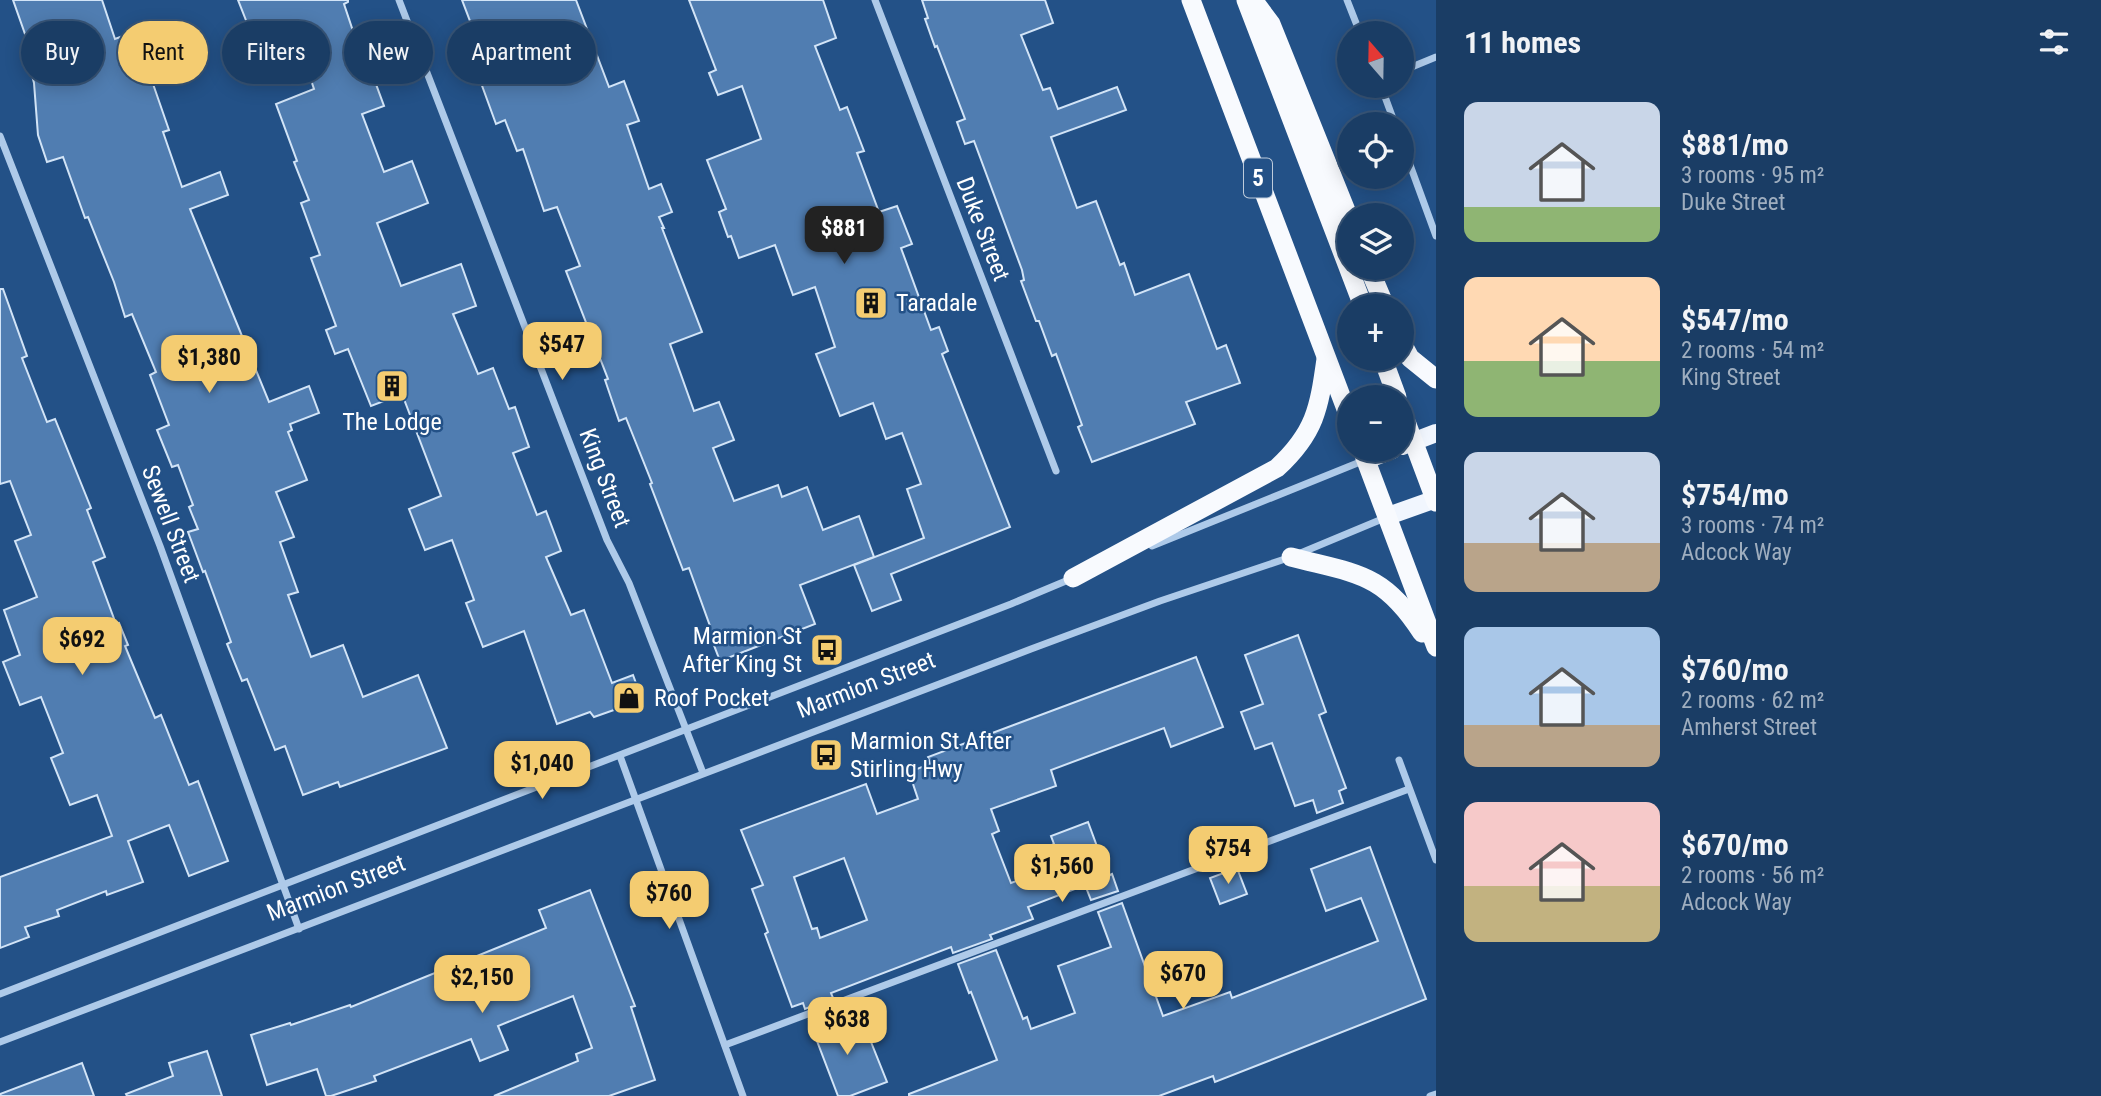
<!DOCTYPE html>
<html lang="en">
<head>
<meta charset="utf-8">
<style>
	:root { --surface:#1a3d65; --page:#27486e; --text:#f1f3f6; --muted:#9faebf; --line:#385679; --accent:#f4cc71 }
	body { margin:0; font-family:"Roboto Condensed",sans-serif; background:var(--page); color:var(--text); height:100vh; display:flex; flex-direction:column; font-size:26px; white-space:nowrap }
	* { box-sizing:border-box; margin:0 }
	p { font-size:23px; color:var(--muted) }
	.icon { flex:none; width:38px; height:38px; fill:none; stroke:currentColor; stroke-width:2; stroke-linecap:round; stroke-linejoin:round }
	.map { position:relative; flex:1; overflow:hidden }
	.sheet { display:flex; flex-direction:column; background:var(--surface); width:665px }
	.sheet>* { flex:none }
	.guide { position:absolute; left:21px; top:21px; width:665px; height:63px; display:flex; gap:14px }
	.needle { width:46px; rotate:340deg }
	.buttons { position:absolute; left:1337px; top:21px; display:grid; gap:14px }
	.buttons a { display:grid; place-items:center; width:77px; height:77px; border-radius:50%; background:var(--surface); box-shadow:0 4px 18px #0003,0 0 0 2px var(--line); font-size:35px }
	.price { position:absolute; translate:-50% -60px; padding:0 16px; border-radius:14px; background:var(--accent); color:#111; font-size:23px; line-height:46px; filter:drop-shadow(0 2px 4px #0008) }
	.price::after { content:''; position:absolute; left:50%; top:42px; width:21px; height:16px; margin-left:-10px; background:inherit; clip-path:polygon(0 0,100% 0,50% 100%) }
	.price.active { background:#222; color:#fff }
	ul { padding:0; list-style:none }
	li { display:flex; align-items:center; gap:21px; height:175px; padding:0 28px }
	li span { display:grid; place-items:center; flex:none; width:196px; height:140px; border-radius:14px; color:#555 }
	li>.icon { margin-inline-start:auto }
	span .icon { width:84px; height:84px; fill:#fffc; stroke-width:1 }
	li b { font-size:30px }
	h2 { display:flex; justify-content:space-between; align-items:center; height:84px; padding:0 28px; font-size:30px }
	.chip { padding:0 24px; border-radius:32px; background:var(--surface); box-shadow:0 4px 18px #0003,0 0 0 2px var(--line); font-size:24px; line-height:63px }
	.chip.active { background:var(--accent); color:#111 }
	main { display:flex; flex:1; min-height:0 }
	.map>svg:first-child { display:block }
</style>
</head>
<body>
<main>
<div class="map">
<svg width="1436" height="1096" viewBox="0 0 1436 1096">
	<rect width="100%" height="100%" fill="#235187"/>
	<g fill="#507db1" stroke="#d2e4f7" stroke-width="2" fill-rule="evenodd">
		<polygon points="13,0 102,0 115,39 147,27 156,51 143,55 169,130 163,132 182,187 220,172 228,195 190,209 269,402 309,386 319,413 290,424 292,430 288,432 307,480 276,492 294,537 280,542 298,592 288,595 311,657 343,645 363,697 418,675 447,748 340,787 338,782 303,795 285,746 275,750 247,679 242,681 227,644 231,642 205,571 203,572 188,532 198,529 189,507 193,505 178,465 172,467 157,430 169,425 150,375 156,372 132,314 125,317 114,282 88,217 85,218 63,157 47,162 38,135 34,83 31,71 37,68"/>
		<polygon points="238,0 348,0 348,2 344,4 366,70 370,68 384,106 362,114 384,172 412,161 428,203 377,223 401,286 461,264 476,306 453,314 478,374 493,368 509,409 515,407 529,447 513,453 537,515 546,511 561,551 546,557 571,615 584,610 612,683 633,675 640,694 634,703 594,717 590,712 557,724 524,631 483,647 466,603 474,600 452,540 425,550 409,509 441,496 402,394 371,406 348,349 335,354 326,330 336,326 311,258 320,255 301,203 309,200 294,162 297,161 276,104 314,89 292,24 253,38"/>
		<polygon points="462,0 576,0 609,87 624,81 639,121 627,125 649,189 661,184 672,212 659,217 664,228 662,228 702,332 670,344 694,411 719,402 734,440 713,448 734,501 778,485 782,497 807,487 823,530 859,516 874,557 800,585 815,624 720,661 707,627 710,626 689,568 683,570 650,484 652,483 626,418 619,421 605,380 608,379 566,271 580,266 557,207 544,211 523,149 517,151 505,120 496,124 477,72 474,73 459,34 473,29"/>
		<polygon points="689,0 823,0 836,38 815,46 840,110 847,107 864,151 857,153 879,212 897,206 912,244 901,248 931,330 939,327 948,351 942,354 1010,527 891,574 901,600 872,611 854,565 924,538 907,489 921,484 902,433 886,439 873,403 840,416 816,354 835,347 815,287 793,295 775,245 739,258 731,236 728,237 719,212 726,209 707,160 761,139 742,86 718,95 709,73 716,70"/>
		<polygon points="922,0 1045,0 1053,23 1021,35 1043,90 1050,88 1058,109 1117,87 1126,110 1051,137 1077,208 1096,201 1120,265 1124,263 1135,295 1189,274 1217,349 1226,345 1240,383 1186,402 1195,424 1092,462 1078,427 1082,425 1056,354 1052,356 1039,321 1036,321 1021,281 1024,280 1022,270 974,141 965,144 957,122 965,119 937,46 935,47 925,19 928,18"/>
		<polygon points="0,289 3,289 27,356 22,358 47,422 55,419 91,508 87,510 105,557 93,562 116,624 119,623 128,645 125,646 155,718 161,715 189,785 198,781 228,861 189,876 169,825 128,841 143,882 107,895 106,891 57,910 59,916 25,927 29,937 0,948 0,877 112,836 97,795 70,805 51,758 63,753 41,697 20,705 3,662 20,655 4,610 37,597 15,541 31,535 10,481 0,484"/>
		<polygon points="1298,635 1326,712 1319,715 1346,788 1339,791 1343,803 1317,813 1313,800 1295,806 1272,743 1255,749 1241,712 1263,704 1245,655"/>
		<path d="M1196 657 1223 727 1171 747 1164 728 1051 770 1056 786 991 809 999 831 992 834 1011 883 1058 866 1050 846 1054 844 1051 836 1088 822 1108 876 1112 874 1118 891 1091 900 1085 885 1028 907 1033 919 990 935 992 939 953 953 951 947 831 993 833 998 805 1009 803 1003 792 1007 765 934 768 932 752 889 763 885 741 830 866 784 877 814 918 799 909 772 930 764 928 757ZM844 858 867 920 820 938 817 928 812 929 794 877Z"/>
		<polygon points="1370,847 1426,999 1215,1082 1213,1076 1159,1096 909,1096 909,1094 997,1060 971,992 969,993 958,964 996,950 1023,1019 1027,1017 1031,1029 1075,1013 1058,966 1111,947 1098,912 1122,903 1163,1016 1230,992 1232,998 1378,941 1361,898 1326,911 1311,869"/>
		<polygon points="1237,868 1247,894 1220,904 1210,878"/>
		<polygon points="590,890 635,1006 631,1007 655,1080 609,1096 494,1096 578,1061 576,1054 592,1048 573,996 498,1026 508,1050 480,1061 471,1039 374,1076 376,1081 331,1096 326,1096 317,1069 267,1085 251,1035 290,1023 291,1025 350,1005 351,1007 546,928 539,910"/>
		<polygon points="837,1009 851,1044 869,1037 887,1082 850,1096 838,1096 809,1020"/>
		<polygon points="207,1051 222,1096 127,1096 126,1094 173,1076 169,1063"/>
		<polygon points="82,1063 94,1096 1,1096 0,1094"/>
	</g>
	<g fill="none" stroke-linecap="round" stroke-linejoin="round">
		<g stroke="#aecae9" stroke-width="7">
			<polyline points="399,0 607,540 629,583 703,773"/>
			<polyline points="875,0 1056,471"/>
			<polyline points="1347,0 1360,33"/>
			<polyline points="1402,71 1436,57"/>
			<polyline points="1381,86 1395,124"/>
			<polyline points="0,136 160,546 299,929"/>
			<polyline points="1402,143 1436,236"/>
			<polyline points="1152,546 1365,460"/>
			<polyline points="620,756 743,1096"/>
			<polyline points="1399,760 1436,860"/>
			<polyline points="0,994 1011,604 1073,578"/>
			<polyline points="0,1042 1031,649 1160,601 1291,557 1387,517"/>
			<polyline points="725,1045 1409,789"/>
			<polyline points="1430,1096 1436,1094"/>
		</g>
		<g stroke="#f1f6fe" stroke-width="18">
			<polyline points="1402,446 1436,433"/>
			<polyline points="1366,460 1392,450"/>
			<polyline points="1388,516 1436,499"/>
		</g>
		<g stroke="#f8fafe" stroke-width="19">
			<polyline points="1191,0 1349,417"/>
			<polyline points="1246,0 1363,306"/>
			<polyline points="1254,1 1271,24 1349,218"/>
			<polyline points="1369,268 1385,306"/>
			<polyline points="1402,343 1410,358 1436,379"/>
			<polyline points="1383,359 1397,397"/>
			<polyline points="1402,411 1436,502"/>
			<polyline points="1362,450 1436,647"/>
			<path d="M1291 557C1356 574 1383 572 1422 633"/>
			<path d="M1073 578 1277 468C1315 433 1319 409 1326 359"/>
		</g>
	</g>
	<defs>
		<symbol id="building-square" viewBox="-11 -11 22 22"><rect x="-9" y="-9" width="18" height="18" rx="4" fill="#f4cc71" stroke="#235187"/><path d="M-4-6H4V6H1V3H-1V6H-4ZM-2.5-4.3h1.7v1.8h-1.7ZM.8-4.3h1.7v1.8H.8ZM-2.5-1h1.7V.8h-1.7ZM.8-1h1.7V.8H.8Z" fill="#111"/></symbol>
		<symbol id="bus-square" viewBox="-11 -11 22 22"><rect x="-9" y="-9" width="18" height="18" rx="4" fill="#f4cc71" stroke="#235187"/><path d="M-5-6H5V4H4V6H2V4H-2V6H-4V4H-5ZM-3.5-4V0h7V-4ZM-3.5 1.2v1.5H-2V1.2ZM2 1.2v1.5H3.5V1.2Z" fill="#111"/></symbol>
		<symbol id="shop-square" viewBox="-11 -11 22 22"><rect x="-9" y="-9" width="18" height="18" rx="4" fill="#f4cc71" stroke="#235187"/><path d="M-5-2.5h2.3a2.7 3.5 0 0 1 5.4 0H5L5.5 6h-11ZM-1.5-2.5h3a1.5 2.3 0 0 0-3 0Z" fill="#111"/></symbol>
	</defs>
	<g fill-rule="evenodd">
		<use href="#building-square" x="852" y="284" width="38" height="38"/>
		<use href="#building-square" x="373" y="367" width="38" height="38"/>
		<use href="#bus-square" x="808" y="631" width="38" height="38"/>
		<use href="#shop-square" x="610" y="679" width="38" height="38"/>
		<use href="#bus-square" x="807" y="736" width="38" height="38"/>
	</g>
	<g text-anchor="middle" stroke-width="5" stroke-linejoin="round" paint-order="stroke">
		<rect fill="#235187" stroke="#bdcbdb" stroke-width="2" x="1244" y="158.5" width="28" height="39" rx="5"/>
		<g font-size="23" font-weight="bold" fill="#fff">
			<text x="1258" y="186">5</text>
		</g>
		<g font-size="24" fill="#fff" stroke="#235187">
			<text transform="translate(983 229) rotate(69)" y="8">Duke Street</text>
			<text transform="translate(605 478) rotate(69)" y="8">King Street</text>
			<text transform="translate(171 524) rotate(69)" y="8">Sewell Street</text>
			<text transform="translate(866 685) rotate(-21)" y="8">Marmion Street</text>
			<text transform="translate(336 888) rotate(-21)" y="8">Marmion Street</text>
		</g>
		<g font-size="24" fill="#fff" stroke="#235187" text-anchor="start">
			<text x="896" y="311">Taradale</text>
			<text x="392" y="430" text-anchor="middle">The Lodge</text>
			<text x="802" y="644" text-anchor="end">Marmion St<tspan x="802" dy="28">After King St</tspan></text>
			<text x="654" y="706">Roof Pocket</text>
			<text x="850" y="749">Marmion St After<tspan x="850" dy="28">Stirling Hwy</tspan></text>
		</g>
	</g>
</svg>
<div class="buttons">
<a><svg class="needle" viewBox="-14 -14 28 28"><path d="M0-13l5 13h-10z" fill="#e53935"/><path d="M0 13l5-13h-10z" fill="#9faebf"/></svg></a>
<a><svg class="icon" aria-label="locate" viewBox="0 0 24 24"><circle cx="12" cy="12" r="6"/><path d="M12 2v4M12 18v4M2 12h4M18 12h4"/></svg></a>
<a><svg class="icon" aria-label="layers" viewBox="0 0 24 24"><path d="M12 4l9 5-9 5-9-5zM3 14l9 5 9-5"/></svg></a>
<a>+</a>
<a>−</a>
</div>
<b class="price active" style="left:844px;top:266px">$881</b>
<b class="price" style="left:562px;top:382px">$547</b>
<b class="price" style="left:209px;top:395px">$1,380</b>
<b class="price" style="left:82px;top:677px">$692</b>
<b class="price" style="left:542px;top:801px">$1,040</b>
<b class="price" style="left:1228px;top:886px">$754</b>
<b class="price" style="left:1062px;top:904px">$1,560</b>
<b class="price" style="left:669px;top:931px">$760</b>
<b class="price" style="left:1183px;top:1011px">$670</b>
<b class="price" style="left:482px;top:1015px">$2,150</b>
<b class="price" style="left:847px;top:1057px">$638</b>
<div class="guide">
<a class="chip">Buy</a>
<a class="chip active">Rent</a>
<a class="chip">Filters</a>
<a class="chip">New</a>
<a class="chip">Apartment</a>
</div>
</div>
<section class="sheet">
<h2>11 homes<svg class="icon" aria-label="filters" viewBox="0 0 24 24"><path d="M4 7h16M4 17h16"/><circle cx="9" cy="7" r="2"/><circle cx="15" cy="17" r="2"/></svg></h2>
<ul>
<li><span style="background:linear-gradient(#c9d6e8 75%,#8fb573 0)"><svg class="icon" aria-label="home" viewBox="0 0 24 24"><path d="M3 11l9-7 9 7M6 9v11h12V9"/></svg></span><div><b>$881/mo</b><p>3 rooms · 95 m²</p><p>Duke Street</p></div></li>
<li><span style="background:linear-gradient(#ffd9b3 60%,#8fb573 0)"><svg class="icon" aria-label="home" viewBox="0 0 24 24"><path d="M3 11l9-7 9 7M6 9v11h12V9"/></svg></span><div><b>$547/mo</b><p>2 rooms · 54 m²</p><p>King Street</p></div></li>
<li><span style="background:linear-gradient(#c9d6e8 65%,#b9a48a 0)"><svg class="icon" aria-label="home" viewBox="0 0 24 24"><path d="M3 11l9-7 9 7M6 9v11h12V9"/></svg></span><div><b>$754/mo</b><p>3 rooms · 74 m²</p><p>Adcock Way</p></div></li>
<li><span style="background:linear-gradient(#a9c7e8 70%,#b9a48a 0)"><svg class="icon" aria-label="home" viewBox="0 0 24 24"><path d="M3 11l9-7 9 7M6 9v11h12V9"/></svg></span><div><b>$760/mo</b><p>2 rooms · 62 m²</p><p>Amherst Street</p></div></li>
<li><span style="background:linear-gradient(#f6c9c9 60%,#c2b280 0)"><svg class="icon" aria-label="home" viewBox="0 0 24 24"><path d="M3 11l9-7 9 7M6 9v11h12V9"/></svg></span><div><b>$670/mo</b><p>2 rooms · 56 m²</p><p>Adcock Way</p></div></li>
</ul>
</section>
</main>
</body>
</html>
